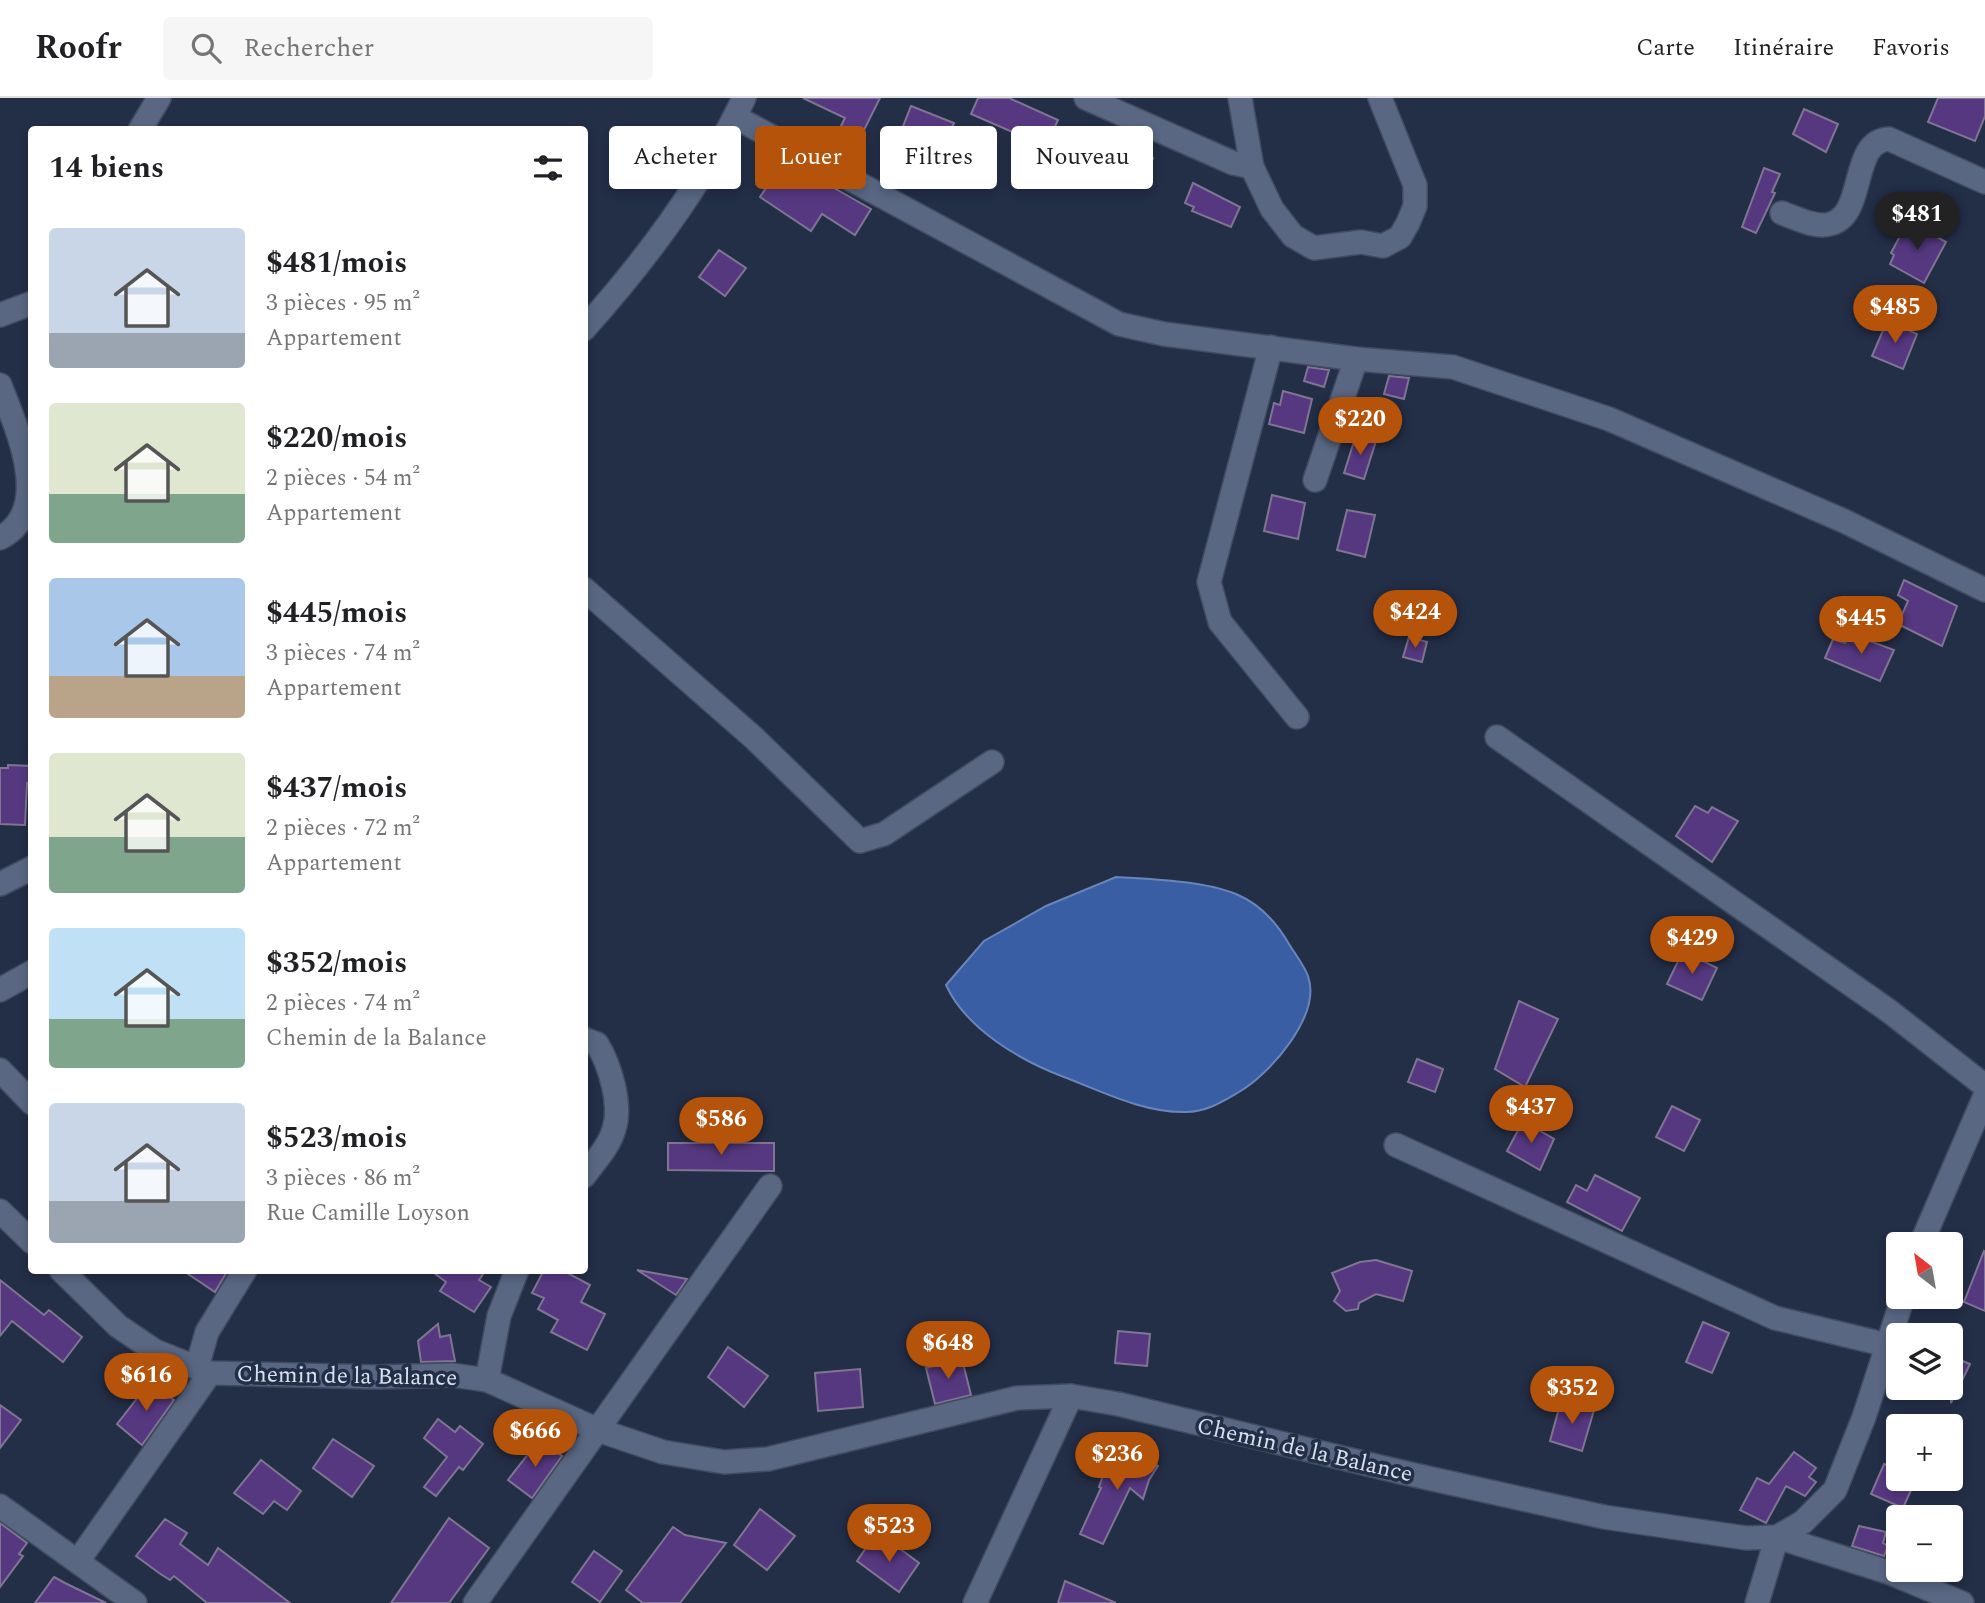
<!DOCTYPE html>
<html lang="fr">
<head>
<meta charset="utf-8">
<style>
	:root { --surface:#fff; --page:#f6f6f6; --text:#202124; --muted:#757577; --line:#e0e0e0; --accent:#b45309 }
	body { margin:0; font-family:Spectral,serif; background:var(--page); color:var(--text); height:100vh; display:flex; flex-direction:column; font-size:26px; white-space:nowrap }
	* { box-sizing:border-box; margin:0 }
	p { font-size:23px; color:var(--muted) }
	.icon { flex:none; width:38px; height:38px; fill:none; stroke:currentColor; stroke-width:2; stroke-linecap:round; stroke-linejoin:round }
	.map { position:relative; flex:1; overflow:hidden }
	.side { position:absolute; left:28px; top:28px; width:560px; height:1148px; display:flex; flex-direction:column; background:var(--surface); border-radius:7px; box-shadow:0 4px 10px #0003 }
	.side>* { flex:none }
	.banner { position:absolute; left:609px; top:28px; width:665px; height:63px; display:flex; gap:14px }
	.needle { width:46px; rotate:329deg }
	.controls { position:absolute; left:1886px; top:1134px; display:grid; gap:14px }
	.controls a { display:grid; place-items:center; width:77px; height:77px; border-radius:7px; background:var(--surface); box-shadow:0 4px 10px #0003; font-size:35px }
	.price { position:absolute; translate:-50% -60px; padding:0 16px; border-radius:24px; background:var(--accent); color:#fff; font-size:23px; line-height:46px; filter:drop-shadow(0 2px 4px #0008) }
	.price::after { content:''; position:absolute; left:50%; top:42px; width:21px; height:16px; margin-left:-10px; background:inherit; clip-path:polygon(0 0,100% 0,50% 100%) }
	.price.on { background:#222; color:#fff }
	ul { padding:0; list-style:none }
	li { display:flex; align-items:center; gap:21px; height:175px; padding:0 21px }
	li span { display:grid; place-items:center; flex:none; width:196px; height:140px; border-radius:7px; color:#555 }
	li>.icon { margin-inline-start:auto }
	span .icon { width:84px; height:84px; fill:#fffc; stroke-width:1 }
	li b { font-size:30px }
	h2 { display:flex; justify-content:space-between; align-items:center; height:84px; padding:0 21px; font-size:30px }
	.tag { padding:0 24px; border-radius:7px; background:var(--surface); box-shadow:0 4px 10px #0003; font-size:24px; line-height:63px }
	.tag.on { background:var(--accent); color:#fff }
	header { display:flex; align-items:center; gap:42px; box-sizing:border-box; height:98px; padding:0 35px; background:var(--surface); border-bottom:2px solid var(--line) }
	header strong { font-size:33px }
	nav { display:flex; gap:38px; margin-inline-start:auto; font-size:24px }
	.search { width:490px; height:63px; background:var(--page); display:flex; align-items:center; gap:18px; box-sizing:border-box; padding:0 24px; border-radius:7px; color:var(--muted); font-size:26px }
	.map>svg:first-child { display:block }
</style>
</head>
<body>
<header>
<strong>Roofr</strong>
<div class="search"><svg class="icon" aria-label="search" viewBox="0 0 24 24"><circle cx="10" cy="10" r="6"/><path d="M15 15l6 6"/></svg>Rechercher</div>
<nav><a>Carte</a><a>Itinéraire</a><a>Favoris</a></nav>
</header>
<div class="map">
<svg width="1985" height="1505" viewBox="0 0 1985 1505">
	<rect width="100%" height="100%" fill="#232e47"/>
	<path fill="#395ea3" stroke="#6985ba" stroke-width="2" d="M1116 779C1151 781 1205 783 1236 796 1260 806 1277 825 1289 846 1295 856 1304 867 1308 878 1322 917 1270 976 1239 994 1222 1004 1206 1014 1186 1014 1144 1015 1103 994 1064 979 1021 963 966 931 946 887L984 843 1046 808Z"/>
	<g fill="#563881" stroke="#7f7593" stroke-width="2">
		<polygon points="803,0 880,0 859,42 839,32 845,20"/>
		<polygon points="978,0 1009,0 1058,22 1048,44 1040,41 1038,45 971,16"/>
		<polygon points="1938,0 1985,0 1985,18 1975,43 1928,24"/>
		<polygon points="911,8 954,25 941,57 898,41"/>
		<polygon points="1804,11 1838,26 1826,54 1793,36"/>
		<polygon points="1101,42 1153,60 1141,87 1132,83 1130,86 1099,72 1101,69 1092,65"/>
		<polygon points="785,62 871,111 855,137 822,116 811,133 760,99"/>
		<polygon points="1764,70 1780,76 1772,94 1775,95 1756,135 1742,129"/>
		<polygon points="1193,85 1240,109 1231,129 1192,113 1194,109 1185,105"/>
		<polygon points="1908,123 1946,144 1924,185 1890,166 1894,157 1891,155"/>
		<polygon points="719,152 746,170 725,198 699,179"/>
		<polygon points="1887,223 1917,236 1903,271 1872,258"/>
		<polygon points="1308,269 1329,272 1324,289 1304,283"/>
		<polygon points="1389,278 1409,280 1404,301 1384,296"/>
		<polygon points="1283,293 1312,301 1304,335 1269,326 1274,305 1280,307"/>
		<polygon points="1356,337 1376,343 1364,381 1344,375"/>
		<polygon points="1272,397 1305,405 1298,441 1264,433"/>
		<polygon points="1347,412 1375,417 1365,459 1337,452"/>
		<polygon points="1904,482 1957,508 1942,548 1898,526 1908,503 1898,497"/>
		<polygon points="1851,536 1894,552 1880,583 1825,560 1833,541 1845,545"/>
		<polygon points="1409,539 1427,544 1422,564 1403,559"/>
		<polygon points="8,667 32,668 31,685 27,685 25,727 0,726 0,670 8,670"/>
		<polygon points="1695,708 1708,715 1712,709 1738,723 1712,764 1676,738"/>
		<polygon points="1683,853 1717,870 1702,902 1667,886"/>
		<polygon points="1519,903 1558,921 1525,989 1495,971"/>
		<polygon points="1417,961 1443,971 1435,994 1408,984"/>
		<polygon points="1672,1008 1700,1022 1684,1053 1656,1039"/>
		<polygon points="1523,1023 1554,1041 1540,1072 1507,1053"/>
		<polygon points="668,1045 774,1045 774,1073 668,1072"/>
		<polygon points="1595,1077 1640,1100 1622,1133 1567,1104 1576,1087 1587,1093"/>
		<polygon points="1984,1153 1985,1154 1985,1213 1964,1204"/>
		<polygon points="1376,1162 1412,1173 1403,1203 1376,1196 1359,1205 1358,1211 1346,1213 1334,1203 1340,1193 1332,1175 1360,1164"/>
		<polygon points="182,1172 228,1172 215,1194"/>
		<polygon points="430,1172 486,1172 479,1182 491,1189 474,1214 440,1193 446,1184"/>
		<polygon points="544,1172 562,1172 590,1187 581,1204 605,1216 587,1252 551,1234 558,1222 538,1211 544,1200 532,1195"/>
		<polygon points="637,1172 687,1181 676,1197"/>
		<polygon points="0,1182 44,1217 49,1212 82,1239 63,1264 12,1223 0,1238"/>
		<polygon points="1703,1224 1729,1235 1712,1275 1686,1264"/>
		<polygon points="438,1226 440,1239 450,1237 455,1263 421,1264 418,1243"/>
		<polygon points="1118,1233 1150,1236 1147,1268 1115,1265"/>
		<polygon points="728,1249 768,1278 744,1309 708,1279"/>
		<polygon points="1951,1258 1970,1266 1951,1305"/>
		<polygon points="962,1261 971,1297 935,1306 926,1270"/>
		<polygon points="860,1271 863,1309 818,1313 815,1275"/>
		<polygon points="150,1284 174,1302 142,1347 117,1326"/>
		<polygon points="1561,1303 1594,1312 1582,1353 1550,1343"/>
		<polygon points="0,1307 21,1322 0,1350"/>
		<polygon points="438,1321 455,1334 460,1328 483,1346 463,1372 459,1369 436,1398 424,1389 447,1359 424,1340"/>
		<polygon points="333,1341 374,1368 352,1399 313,1370"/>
		<polygon points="540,1341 562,1358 532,1400 508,1382"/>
		<polygon points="1125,1352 1158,1368 1149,1382 1143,1401 1130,1390 1103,1446 1080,1436 1101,1390 1099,1389 1111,1354 1124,1357"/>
		<polygon points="1794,1354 1816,1370 1809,1379 1816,1384 1805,1398 1786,1388 1766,1425 1740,1412 1757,1380 1769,1386"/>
		<polygon points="261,1362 301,1393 287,1412 274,1403 263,1416 234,1395"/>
		<polygon points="1884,1366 1899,1373 1899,1381 1916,1381 1903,1410 1871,1396"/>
		<polygon points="760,1411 795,1438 767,1472 734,1447"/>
		<polygon points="449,1420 489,1450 449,1505 391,1505"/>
		<polygon points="165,1421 187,1435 180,1446 208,1467 218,1450 290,1505 207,1505 174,1478 170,1482 159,1475 136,1458"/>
		<polygon points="0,1425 27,1445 19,1456 23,1458 0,1489"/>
		<polygon points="1859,1428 1886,1434 1883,1445 1888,1448 1884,1458 1852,1448"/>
		<polygon points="673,1429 685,1437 726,1445 680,1505 643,1505 626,1492"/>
		<polygon points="887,1441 919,1465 899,1494 857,1463 870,1444 881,1451"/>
		<polygon points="594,1453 622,1473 600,1504 572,1484"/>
		<polygon points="54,1479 65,1485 106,1505 35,1505"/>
		<polygon points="1065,1483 1116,1505 1058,1505"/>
	</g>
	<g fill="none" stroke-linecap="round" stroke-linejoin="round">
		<defs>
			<g id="minor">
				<polyline points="1086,0 1233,65 1252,69"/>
				<polyline points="1240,0 1252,69 1272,111 1293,138 1314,150 1361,144 1383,148 1400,139 1408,125 1415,108 1415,87 1380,0"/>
				<polyline points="735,19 1119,226 1164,236 1356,261 1453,269 1609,321 1844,423 1985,492"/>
				<polyline points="140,32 159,0"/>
				<path d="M1782 115C1796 120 1815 130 1830 126 1867 117 1849 43 1889 41L1985 84"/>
				<polyline points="0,217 32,205"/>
				<path d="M584 231C646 162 704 84 744 0"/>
				<polyline points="1271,249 1209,484 1220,524 1297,619"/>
				<path d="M0 287C16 329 55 412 0 440"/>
				<polyline points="1315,382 1356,261"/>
				<polyline points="584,491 754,640 860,743 884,736 992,664"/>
				<polyline points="1497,639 1889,913 1985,988"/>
				<polyline points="0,786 32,770"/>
				<polyline points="0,892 32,874"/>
				<path d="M584 941 597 946C610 967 622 1007 614 1031 609 1049 595 1063 584 1078"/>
				<polyline points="0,972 32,1005"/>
				<polyline points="1396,1047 1775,1220 1887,1247"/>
				<polyline points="0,1113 32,1144"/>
				<polyline points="1921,1146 1985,998"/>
				<polyline points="61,1172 118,1228 155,1253 210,1275 377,1279 452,1277 487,1282 598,1332 663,1354 724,1364 768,1361 1017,1300 1071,1298 1118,1306 1401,1374 1604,1419 1746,1440 1777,1439 1803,1424 1835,1392 1864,1319 1903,1199"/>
				<polyline points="197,1269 207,1234 245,1172"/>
				<polyline points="487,1282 499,1218 517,1172"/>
				<polyline points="0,1408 135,1505"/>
				<polyline points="78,1463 210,1275"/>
				<polyline points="475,1505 770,1088"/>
				<polyline points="975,1505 1071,1298"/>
				<polyline points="1757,1505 1777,1439 1888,1474 1962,1505"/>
			</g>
		</defs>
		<use href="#minor" stroke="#414b60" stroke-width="26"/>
		<use href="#minor" stroke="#596783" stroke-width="23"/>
	</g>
	<g text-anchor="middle" stroke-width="7" stroke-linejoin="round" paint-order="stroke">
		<g font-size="23" fill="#d8e0f0" stroke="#232e47">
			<text transform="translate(347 1277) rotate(1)" y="8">Chemin de la Balance</text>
			<text transform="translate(1305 1351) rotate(13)" y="8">Chemin de la Balance</text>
		</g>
	</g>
</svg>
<div class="controls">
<a><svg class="needle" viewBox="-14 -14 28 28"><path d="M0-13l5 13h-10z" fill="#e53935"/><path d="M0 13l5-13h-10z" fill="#757577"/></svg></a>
<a><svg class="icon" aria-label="layers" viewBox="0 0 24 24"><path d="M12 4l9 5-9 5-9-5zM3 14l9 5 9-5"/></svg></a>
<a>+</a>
<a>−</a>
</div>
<b class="price on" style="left:1917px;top:154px">$481</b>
<b class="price" style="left:1895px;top:247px">$485</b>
<b class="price" style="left:1360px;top:359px">$220</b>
<b class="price" style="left:1415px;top:552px">$424</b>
<b class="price" style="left:1861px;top:558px">$445</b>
<b class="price" style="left:1692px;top:878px">$429</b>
<b class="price" style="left:1531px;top:1047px">$437</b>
<b class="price" style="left:721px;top:1059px">$586</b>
<b class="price" style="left:948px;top:1283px">$648</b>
<b class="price" style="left:146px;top:1315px">$616</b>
<b class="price" style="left:1572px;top:1328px">$352</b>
<b class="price" style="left:535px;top:1371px">$666</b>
<b class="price" style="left:1117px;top:1394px">$236</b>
<b class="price" style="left:889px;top:1466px">$523</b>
<div class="banner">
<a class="tag">Acheter</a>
<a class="tag on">Louer</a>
<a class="tag">Filtres</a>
<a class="tag">Nouveau</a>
</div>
<section class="side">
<h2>14 biens<svg class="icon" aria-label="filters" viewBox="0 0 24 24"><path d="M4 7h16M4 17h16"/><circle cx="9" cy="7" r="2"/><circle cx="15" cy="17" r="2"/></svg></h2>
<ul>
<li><span style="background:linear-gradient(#c9d6e8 75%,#9aa5b1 0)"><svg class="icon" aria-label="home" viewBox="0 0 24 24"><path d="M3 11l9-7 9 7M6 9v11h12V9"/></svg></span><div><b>$481/mois</b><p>3 pièces · 95 m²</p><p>Appartement</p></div></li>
<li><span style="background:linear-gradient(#dfe7d0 65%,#7fa58c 0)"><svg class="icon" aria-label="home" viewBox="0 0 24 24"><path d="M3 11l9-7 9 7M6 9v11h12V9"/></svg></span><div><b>$220/mois</b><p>2 pièces · 54 m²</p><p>Appartement</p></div></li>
<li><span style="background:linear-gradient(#a9c7e8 70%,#b9a48a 0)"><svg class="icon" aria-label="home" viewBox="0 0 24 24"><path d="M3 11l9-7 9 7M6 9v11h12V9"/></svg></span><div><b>$445/mois</b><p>3 pièces · 74 m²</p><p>Appartement</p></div></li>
<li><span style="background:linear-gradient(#dfe7d0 60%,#7fa58c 0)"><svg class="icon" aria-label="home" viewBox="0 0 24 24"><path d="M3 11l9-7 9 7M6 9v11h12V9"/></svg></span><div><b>$437/mois</b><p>2 pièces · 72 m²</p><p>Appartement</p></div></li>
<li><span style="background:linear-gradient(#bfe0f5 65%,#7fa58c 0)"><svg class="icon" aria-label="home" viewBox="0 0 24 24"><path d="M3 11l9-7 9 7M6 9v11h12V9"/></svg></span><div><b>$352/mois</b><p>2 pièces · 74 m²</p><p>Chemin de la Balance</p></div></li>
<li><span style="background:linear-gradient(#c9d6e8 70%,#9aa5b1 0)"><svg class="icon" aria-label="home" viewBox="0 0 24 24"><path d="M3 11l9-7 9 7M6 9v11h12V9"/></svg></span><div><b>$523/mois</b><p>3 pièces · 86 m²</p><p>Rue Camille Loyson</p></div></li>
</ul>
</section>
</div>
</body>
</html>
